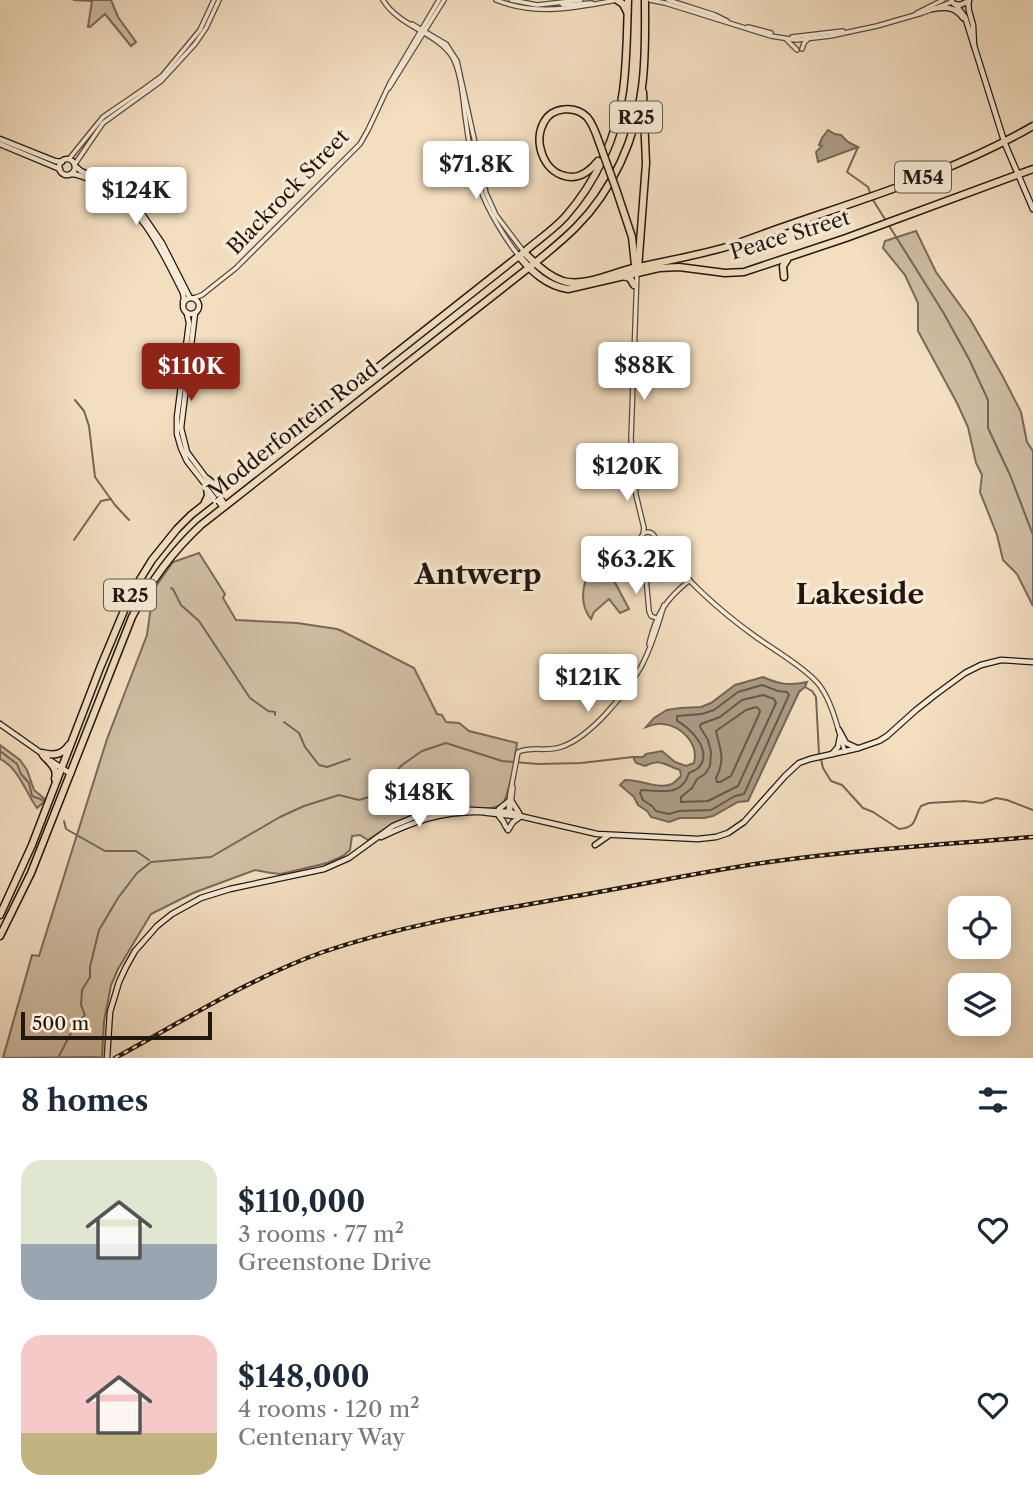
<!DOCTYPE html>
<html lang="en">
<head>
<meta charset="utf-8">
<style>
	:root { --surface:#fff; --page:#f6f6f7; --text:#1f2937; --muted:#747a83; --accent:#8f2418 }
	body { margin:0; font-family:"Libre Caslon Text",serif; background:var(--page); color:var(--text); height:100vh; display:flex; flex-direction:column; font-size:26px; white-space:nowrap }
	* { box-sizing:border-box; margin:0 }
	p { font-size:23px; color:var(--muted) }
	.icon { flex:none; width:38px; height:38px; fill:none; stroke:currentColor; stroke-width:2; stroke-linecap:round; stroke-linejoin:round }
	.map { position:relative; height:1058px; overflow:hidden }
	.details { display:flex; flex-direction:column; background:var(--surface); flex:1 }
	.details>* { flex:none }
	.controls { position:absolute; left:948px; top:896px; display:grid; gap:14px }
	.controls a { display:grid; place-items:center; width:63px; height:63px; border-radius:14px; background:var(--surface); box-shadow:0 4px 18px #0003; font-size:35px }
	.scale { position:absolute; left:21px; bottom:18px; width:191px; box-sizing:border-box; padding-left:7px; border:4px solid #221610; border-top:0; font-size:19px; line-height:24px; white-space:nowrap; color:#221610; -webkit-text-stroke:5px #f7ead6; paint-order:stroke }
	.price { position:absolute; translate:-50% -60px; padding:0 16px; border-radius:7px; background:#fff; color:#222; font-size:23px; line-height:46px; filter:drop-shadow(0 2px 4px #0008) }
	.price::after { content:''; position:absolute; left:50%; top:42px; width:21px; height:16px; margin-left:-10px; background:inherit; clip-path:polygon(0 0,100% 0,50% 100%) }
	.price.active { background:var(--accent); color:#fff }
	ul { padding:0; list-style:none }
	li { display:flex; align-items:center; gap:21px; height:175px; padding:0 21px }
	li span { display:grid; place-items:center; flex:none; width:196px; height:140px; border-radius:21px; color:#555 }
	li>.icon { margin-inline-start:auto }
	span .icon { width:84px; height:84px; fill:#fffc; stroke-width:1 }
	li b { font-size:30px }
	h2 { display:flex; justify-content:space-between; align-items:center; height:84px; padding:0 21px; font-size:30px }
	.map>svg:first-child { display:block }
</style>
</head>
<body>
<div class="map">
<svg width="1033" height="1058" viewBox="0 0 1033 1058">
	<rect width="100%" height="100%" fill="#f3dec0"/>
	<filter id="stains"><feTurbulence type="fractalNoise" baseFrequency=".00286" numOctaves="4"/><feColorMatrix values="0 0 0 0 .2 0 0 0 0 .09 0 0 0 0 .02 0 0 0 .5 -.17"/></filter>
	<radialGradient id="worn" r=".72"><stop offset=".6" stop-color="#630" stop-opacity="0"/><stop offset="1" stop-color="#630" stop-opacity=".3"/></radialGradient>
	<g fill="#cfbca2" stroke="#786959" stroke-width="2">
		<polygon points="73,0 111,0 118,17 136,42 131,46 105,14 90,27 88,27 92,1"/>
		<polygon points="916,231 936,272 970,319 1002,375 1021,412 1027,442 1033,451 1033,606 1017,574 1003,560 997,535 980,492 982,475 976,463 968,427 957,403 918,331 918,303 905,275 883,248 885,241"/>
		<path d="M199 553 225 594 223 598 236 620 297 623 337 629 342 631 414 668 437 714 442 715 446 722 459 723 469 731 517 743 513 773 504 803C490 813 467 807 450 808 420 809 392 823 368 840L360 835 352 836 350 850 343 856 327 863 281 874 271 873 255 870 193 893 151 914 118 969 111 985 104 1021 102 1058 96 1057 3 1058 32 955 39 956 107 739 147 635 152 599 156 586 173 562Z"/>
		<path d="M600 554 629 609 620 613 609 599 594 612 591 619C575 599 586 572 600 554Z"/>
		<path d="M0 745 20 760 27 770 34 790 46 800 37 808C26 793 18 767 0 759Z"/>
	</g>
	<g fill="#ac9a84" stroke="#756556" stroke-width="2">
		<polygon points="828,130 835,134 841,135 848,142 858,147 818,162 816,152 822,146 819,145 822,138"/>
		<path d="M763 677C778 684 790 686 807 682L805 687 799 692 748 801 738 802 713 816 704 818H680L669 822 651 817 647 811 638 805 634 797 620 785 625 780C639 779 658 790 672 784 675 782 678 779 681 776L680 770C664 765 662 758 645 766L636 763 633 757H643L646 754 662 751 675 762 686 766 694 763C699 744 682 726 663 724 657 723 652 725 646 727L654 718 667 710 680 708 701 707 711 703 735 685Z"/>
	</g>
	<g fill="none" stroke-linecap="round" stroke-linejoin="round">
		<g stroke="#67584a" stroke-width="2">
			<path d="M762 685 778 691 787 692 789 695 744 794 735 796 711 810 679 811 669 814 656 811 652 806 643 800 640 793 641 790C661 790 681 798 689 773 691 772 698 769 699 767 713 751 690 727 677 721V716L702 714 714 710 738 692Z"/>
			<polygon points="763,695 774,699 776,703 738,786 708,801 681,802 681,797 692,788 697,779 705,774 710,766 711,752 708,740 700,727 701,724 720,717 742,700"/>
			<path d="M756 707 759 709 760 712 731 776 720 782H717L716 778C726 758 720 750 716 731L746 710Z"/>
		</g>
		<g stroke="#756556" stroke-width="2">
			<polyline points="858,147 847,172 868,187 871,195"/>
			<polyline points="873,200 943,312 969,359 988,400 988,428 1010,475 1033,535"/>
			<polyline points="75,400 84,411 89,426 95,477 115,505 129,520"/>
			<polyline points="74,540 101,501 111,499"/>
			<polyline points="171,588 173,589 181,605 199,621 250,698 268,711 275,712 275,715"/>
			<polyline points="805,687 812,691 816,697 819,754"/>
			<polyline points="284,722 299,733 305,747 319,765 327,767 350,759"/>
			<polyline points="0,751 17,764 21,774 29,783 32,796 45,801"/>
			<path d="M821 759 823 768 831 781 842 785 863 808 873 812 899 829C918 827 913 819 921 806L929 803 964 801 982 803 996 798 1007 800 1033 810"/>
			<polyline points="64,821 66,829 105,851 136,851 149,860"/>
			<polyline points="58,1058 75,1025 85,1015 81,1005 82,990 90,977 90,967 99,930 118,898 137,873 151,862 211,857 280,817 304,806 339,795 359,800 372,796 402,765 422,751 446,743 502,761 538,764 581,763 633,757"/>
		</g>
		<defs>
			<g id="tertiary">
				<path d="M383 0C399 27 439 33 453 58 462 75 463 103 466 122 469 146 474 173 483 196 491 215 506 240 519 256"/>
				<path d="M496 0C536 16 575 8 617 0"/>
				<polyline points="511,0 537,5 581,0"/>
				<polyline points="650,0 665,3 771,36 796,40 830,36 877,26 922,13 952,2"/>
				<polyline points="668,0 715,15 727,21"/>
				<polyline points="561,3 563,5 592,3"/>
				<polyline points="917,13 943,0"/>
				<polyline points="412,24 446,44 457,61 486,193 496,215 524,252"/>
				<polyline points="748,27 771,33"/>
				<polyline points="792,37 843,31"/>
				<polyline points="786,39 797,50"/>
				<polyline points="802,49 804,43 809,38"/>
				<polyline points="389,88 444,0"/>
				<polyline points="69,159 103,117 144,89 162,76 200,30 214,0"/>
				<polyline points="75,164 103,123 161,81 195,44 206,28 219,0"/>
				<polyline points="637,272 631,439 636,495 644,528 643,534"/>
				<polyline points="194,298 202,295 236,268 360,144 368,130 390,83 439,0"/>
				<circle cx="648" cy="539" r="7"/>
				<path d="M655 539C679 575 721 612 756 637 773 649 808 670 820 686 833 704 838 730 845 752"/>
				<polyline points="643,544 649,611 651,616 656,618"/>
				<polyline points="652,545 665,556"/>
				<path d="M649 644C656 614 666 599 690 580"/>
				<path d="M508 814 510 794 518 752C532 746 547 752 561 747 591 737 625 694 641 667 651 648 658 626 664 605"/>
				<polyline points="510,814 513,787"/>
			</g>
			<g id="secondary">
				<polyline points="951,0 954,4 960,5 969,1"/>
				<polyline points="968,1 969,11 973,25 974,46"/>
				<polyline points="956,5 965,17 1005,144 1033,209"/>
				<path d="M932 9C945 7 955 6 963 18"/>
				<polyline points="0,139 55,161 62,162"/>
				<polyline points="0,144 60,169"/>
				<circle cx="67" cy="167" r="8"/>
				<polyline points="75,166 81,171 112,186 138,208 162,243 190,298"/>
				<path d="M71 174C80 174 89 179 97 183 142 205 162 251 183 293L184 299 183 302"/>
				<circle cx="191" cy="306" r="8"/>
				<polyline points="195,313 181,428 187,452 207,479"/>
				<polyline points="187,314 189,323 177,417 177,434 181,448 187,461 223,507"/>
				<polyline points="213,486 225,505"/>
				<polyline points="0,724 44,755"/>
				<polyline points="839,730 846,743 857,748"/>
				<polyline points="832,754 838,747 840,737"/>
				<polyline points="51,761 71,774"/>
				<polyline points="512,802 519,813"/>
				<polyline points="499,809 509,801"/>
				<polyline points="499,816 503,821 506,827"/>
				<polyline points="508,830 513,822 520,817"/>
				<path d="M381 837C415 821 442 811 480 812 493 813 505 816 518 816"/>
				<polyline points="595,845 608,836"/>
				<polyline points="107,1058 110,1012 119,982 126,967 135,951 157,926 172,914 201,898 230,889 324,869 349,858 393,826 417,816 454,809 511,812 524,817 597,834 698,839 716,837 728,833 744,822 785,776 799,763 810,759 859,748 879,741 887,736 916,710 935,695 965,673 981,665 1001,660 1033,662"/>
			</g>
			<g id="primary">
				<polyline points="617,0 623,4 627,12"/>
				<path d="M598 161C590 171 579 180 565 176 543 171 533 141 544 122 552 107 575 105 587 117 593 124 596 133 599 142"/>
				<polyline points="616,189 632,237 635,265"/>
				<path d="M524 252C535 264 548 276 563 281 585 287 612 273 633 268 666 261 700 255 733 245 833 207 940 180 1033 126"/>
				<path d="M519 256C532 272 547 286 568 289L659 268 679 267 725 273 744 272 846 238 1033 169"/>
				<polyline points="638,269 646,163 643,92"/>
				<polyline points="623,276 630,278 634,285"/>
				<polyline points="784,277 783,266 787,260"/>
				<path d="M207 479C214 485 219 489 228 483"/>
				<polyline points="205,502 208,496 207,487"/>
				<path d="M42 753C54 756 62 755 69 745"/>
				<path d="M43 755C50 763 58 768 55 779"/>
				<path d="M0 915 32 845 100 668 131 594 152 560 177 529 191 515 524 252C538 240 553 230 565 217 596 182 617 137 623 91 627 61 627 30 628 0"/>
				<path d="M0 936 31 873 132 617C150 582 172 552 201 525L531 266C546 254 562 241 576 227 613 190 636 138 642 87 646 58 645 29 645 0"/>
			</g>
		</defs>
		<use href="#tertiary" stroke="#56483c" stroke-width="6"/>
		<use href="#secondary" stroke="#221610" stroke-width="7"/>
		<use href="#primary" stroke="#221610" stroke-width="9"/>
		<use href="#tertiary" stroke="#f7ead6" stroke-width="3.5"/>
		<use href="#secondary" stroke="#f7ead6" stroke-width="4.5"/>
		<use href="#primary" stroke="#f3dec0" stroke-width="6"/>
		<defs>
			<path id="rail" d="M115 1058C183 1021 250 978 323 952 405 924 491 911 576 896 640 885 705 871 769 862 857 850 945 844 1033 837"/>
		</defs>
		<use href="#rail" stroke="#221610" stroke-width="4.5"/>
		<use href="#rail" stroke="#f7ead6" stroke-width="2" stroke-dasharray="5" stroke-linecap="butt"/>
		<defs>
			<polyline id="primary-bridge" points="599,142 616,189"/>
		</defs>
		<use href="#primary-bridge" stroke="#221610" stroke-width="9" stroke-linecap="butt"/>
		<use href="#primary-bridge" stroke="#f3dec0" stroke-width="6"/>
	</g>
	<g text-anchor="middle" stroke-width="7" stroke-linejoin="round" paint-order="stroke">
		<g fill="#f7ead6" stroke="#62564b" stroke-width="2">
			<rect x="610" y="101.5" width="52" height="31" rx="5"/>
			<rect x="895" y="161.5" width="56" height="31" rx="5"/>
			<rect x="104" y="579.5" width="52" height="31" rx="5"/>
		</g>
		<g font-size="19" font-weight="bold" fill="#221610">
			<text x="636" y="124">R25</text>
			<text x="923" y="184">M54</text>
			<text x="130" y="602">R25</text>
		</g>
		<g font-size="21" fill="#221610" stroke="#f7ead6">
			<text transform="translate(288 192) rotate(-46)" y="7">Blackrock Street</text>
			<text transform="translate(790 235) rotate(-17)" y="7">Peace Street</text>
			<text transform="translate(293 430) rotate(-38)" y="7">Modderfontein Road</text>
		</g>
		<g font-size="28" font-weight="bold" fill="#221610" stroke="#f7ead6">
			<text x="478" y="584">Antwerp</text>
			<text x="860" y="604">Lakeside</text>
		</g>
	</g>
	<rect width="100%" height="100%" filter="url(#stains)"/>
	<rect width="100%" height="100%" fill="url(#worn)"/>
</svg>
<div class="controls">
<a><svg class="icon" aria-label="locate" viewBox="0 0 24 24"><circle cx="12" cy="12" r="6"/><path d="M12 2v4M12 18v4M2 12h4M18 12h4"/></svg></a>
<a><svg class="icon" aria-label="layers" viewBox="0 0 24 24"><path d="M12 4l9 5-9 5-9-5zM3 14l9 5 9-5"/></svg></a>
</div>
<div class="scale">500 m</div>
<b class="price" style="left:476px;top:201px">$71.8K</b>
<b class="price" style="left:136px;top:227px">$124K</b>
<b class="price" style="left:644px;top:402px">$88K</b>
<b class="price active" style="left:191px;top:403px">$110K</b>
<b class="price" style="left:627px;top:503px">$120K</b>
<b class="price" style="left:636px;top:596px">$63.2K</b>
<b class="price" style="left:588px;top:714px">$121K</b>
<b class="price" style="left:419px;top:829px">$148K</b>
</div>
<section class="details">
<h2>8 homes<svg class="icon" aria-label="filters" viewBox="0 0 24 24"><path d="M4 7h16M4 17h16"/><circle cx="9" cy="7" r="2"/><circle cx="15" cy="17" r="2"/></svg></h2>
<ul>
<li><span style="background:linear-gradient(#dfe7d0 60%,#9aa5b1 0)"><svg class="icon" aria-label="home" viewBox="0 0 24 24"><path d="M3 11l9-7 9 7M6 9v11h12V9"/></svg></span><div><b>$110,000</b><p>3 rooms · 77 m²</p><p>Greenstone Drive</p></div><svg class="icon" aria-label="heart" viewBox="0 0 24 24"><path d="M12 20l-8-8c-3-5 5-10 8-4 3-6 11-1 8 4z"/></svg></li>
<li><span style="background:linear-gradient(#f6c9c9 70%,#c2b280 0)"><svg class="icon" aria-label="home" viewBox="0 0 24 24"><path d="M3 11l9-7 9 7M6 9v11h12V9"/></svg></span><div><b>$148,000</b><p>4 rooms · 120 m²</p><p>Centenary Way</p></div><svg class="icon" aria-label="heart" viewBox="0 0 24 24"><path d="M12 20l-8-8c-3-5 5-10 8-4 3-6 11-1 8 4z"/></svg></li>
</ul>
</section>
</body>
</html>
